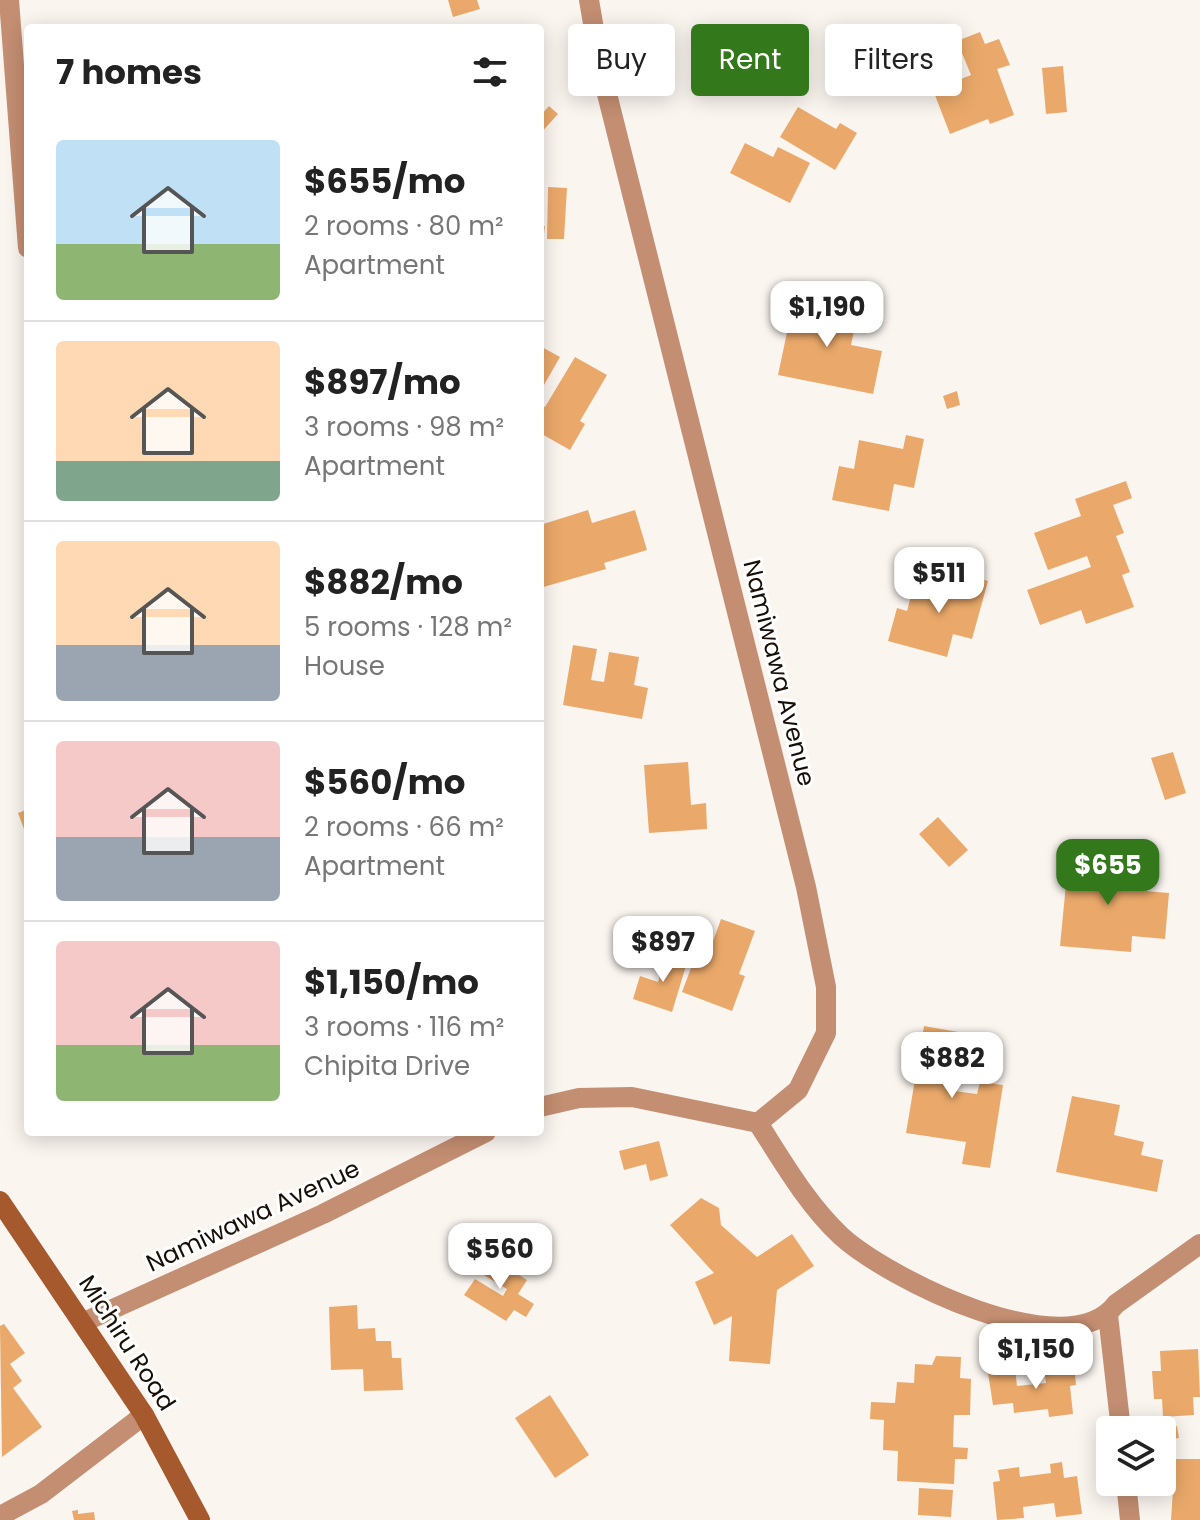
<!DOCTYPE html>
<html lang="en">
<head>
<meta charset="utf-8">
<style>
	:root { --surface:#fff; --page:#f6f6f6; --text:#222; --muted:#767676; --line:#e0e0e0; --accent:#33781a }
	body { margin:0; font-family:Poppins,sans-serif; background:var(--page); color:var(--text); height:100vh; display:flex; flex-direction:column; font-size:30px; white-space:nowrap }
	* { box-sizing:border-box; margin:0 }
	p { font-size:26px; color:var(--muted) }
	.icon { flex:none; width:44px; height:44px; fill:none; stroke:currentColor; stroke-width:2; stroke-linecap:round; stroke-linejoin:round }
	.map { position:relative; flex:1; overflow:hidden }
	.drawer { position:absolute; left:24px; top:24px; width:520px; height:1112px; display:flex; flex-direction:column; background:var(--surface); border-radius:8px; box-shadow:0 4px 20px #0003 }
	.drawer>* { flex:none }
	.banner { position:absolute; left:568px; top:24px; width:512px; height:72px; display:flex; gap:16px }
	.fabs { position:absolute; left:1096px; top:1416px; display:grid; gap:16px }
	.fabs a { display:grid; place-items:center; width:80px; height:80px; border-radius:8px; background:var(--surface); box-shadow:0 4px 20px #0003; font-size:40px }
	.price { position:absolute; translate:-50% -68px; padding:0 18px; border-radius:16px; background:#fff; color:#222; font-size:26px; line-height:52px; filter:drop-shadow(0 2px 4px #0008) }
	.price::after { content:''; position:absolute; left:50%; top:48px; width:24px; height:18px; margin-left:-12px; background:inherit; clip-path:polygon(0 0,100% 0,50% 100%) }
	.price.current { background:var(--accent); color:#fff }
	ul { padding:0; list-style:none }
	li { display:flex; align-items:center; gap:24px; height:200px; padding:0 32px }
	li+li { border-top:2px solid var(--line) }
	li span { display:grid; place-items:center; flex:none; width:224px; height:160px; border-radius:8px; color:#555 }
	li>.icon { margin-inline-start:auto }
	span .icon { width:96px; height:96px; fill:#fffc; stroke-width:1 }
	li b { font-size:34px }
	h2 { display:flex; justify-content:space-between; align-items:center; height:96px; padding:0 32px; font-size:34px }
	.pill { padding:0 28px; border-radius:8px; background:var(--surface); box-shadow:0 4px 20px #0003; font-size:28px; line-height:72px }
	.pill.current { background:var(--accent); color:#fff }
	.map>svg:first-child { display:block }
</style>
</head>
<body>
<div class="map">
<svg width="1200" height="1520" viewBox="0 0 1200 1520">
	<rect width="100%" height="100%" fill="#fbf5f0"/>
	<g fill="#eaa96a">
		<polygon points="448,0 477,0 480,9 453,17"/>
		<polygon points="980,32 985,44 999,39 1010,65 997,69 1014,115 990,124 988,119 950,134 933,90 971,75 957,41"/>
		<polygon points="1063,66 1067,112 1046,114 1042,68"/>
		<polygon points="549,106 558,114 540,134 540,116"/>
		<polygon points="798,107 836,129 840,123 857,133 835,170 780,137"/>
		<polygon points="745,143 773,157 778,147 810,163 790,203 730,173"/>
		<polygon points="548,187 567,188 564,239 547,239"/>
		<polygon points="540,226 545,226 542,250 540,250"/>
		<polygon points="794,299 858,312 851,345 882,351 873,394 778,375"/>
		<polygon points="540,346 560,357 540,392"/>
		<polygon points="575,357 607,375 580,421 585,424 570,450 540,433 540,404 545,407"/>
		<polygon points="957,391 960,405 947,409 943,396"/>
		<polygon points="906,435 924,439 914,488 894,484 889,511 832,500 839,466 854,469 859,440 903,449"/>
		<polygon points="1126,481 1132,498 1113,505 1124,533 1116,536 1130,572 1122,575 1134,607 1086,624 1081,610 1040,625 1027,590 1091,567 1087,556 1048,570 1034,533 1081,516 1075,499"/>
		<polygon points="588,510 592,523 635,510 647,550 604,563 606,569 540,588 540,525"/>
		<polygon points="957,572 988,581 972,639 953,634 947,657 888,641 897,608 907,611 915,581 951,591"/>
		<polygon points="573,645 597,649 591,680 604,682 609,652 639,657 634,685 648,688 642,719 563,705"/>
		<polygon points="1173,752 1186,793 1165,800 1151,758"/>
		<polygon points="688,762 691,805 706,803 707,829 649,833 644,765"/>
		<polygon points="28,809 28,840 18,813"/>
		<polygon points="938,817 968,850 949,867 919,834"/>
		<polygon points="1081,840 1113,843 1109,888 1169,893 1165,939 1132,936 1131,952 1060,946 1066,884 1077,885"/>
		<polygon points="721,919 755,931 739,974 745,976 732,1011 682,992 694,960 705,964"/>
		<polygon points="667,952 688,959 672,1012 633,999 640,976 658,982"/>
		<polygon points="924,1026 964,1033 954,1091 977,1094 980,1082 1003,1085 990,1168 962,1164 966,1142 906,1133"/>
		<polygon points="1072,1096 1120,1105 1114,1135 1144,1142 1141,1155 1163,1160 1157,1192 1056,1172"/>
		<polygon points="659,1141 668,1176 650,1181 646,1164 624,1170 619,1151"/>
		<polygon points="701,1198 719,1208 721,1225 757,1257 792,1234 814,1266 777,1290 770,1364 729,1361 732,1316 714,1325 695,1282 714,1273 670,1225"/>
		<polygon points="487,1255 527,1280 518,1294 534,1304 526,1317 514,1310 506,1321 464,1295 475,1279 503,1296 507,1289 477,1271"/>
		<polygon points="357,1305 358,1329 375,1328 376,1341 391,1341 392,1358 401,1358 403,1390 364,1391 363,1369 331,1370 329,1307"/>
		<polygon points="4,1324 25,1353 10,1364 22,1381 13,1388 42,1427 2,1457 0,1326"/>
		<polygon points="1198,1349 1200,1397 1193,1397 1194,1415 1163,1417 1162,1399 1154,1399 1152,1371 1161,1371 1160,1351"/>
		<polygon points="936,1356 961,1357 960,1378 971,1379 970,1415 954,1415 953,1447 968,1448 967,1459 955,1459 954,1484 897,1481 898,1451 883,1450 884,1420 870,1419 871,1402 895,1403 897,1382 914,1383 915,1364 932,1365"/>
		<polygon points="1074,1364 1076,1385 1070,1386 1073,1414 1049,1417 1048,1409 1014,1413 1013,1403 993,1405 988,1373 1015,1369 1017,1386 1046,1383 1044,1368"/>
		<polygon points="550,1395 589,1455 555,1478 515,1418"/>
		<polygon points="1177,1426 1179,1438 1162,1441 1162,1429"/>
		<polygon points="1162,1459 1200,1459 1200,1520 1171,1520 1173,1490 1155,1489 1156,1482 1162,1482"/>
		<polygon points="1062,1462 1064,1478 1077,1476 1082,1514 1056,1517 1054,1503 1023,1507 1024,1518 997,1520 993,1482 1000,1481 998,1470 1019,1467 1020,1477 1051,1473 1050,1464"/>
		<polygon points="919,1488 953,1490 951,1517 918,1515"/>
		<polygon points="78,1510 78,1514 94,1512 95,1520 74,1520 72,1511"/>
	</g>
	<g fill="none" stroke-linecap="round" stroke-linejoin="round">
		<g stroke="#c38e72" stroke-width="20">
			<polyline points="9,0 28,248"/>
			<polyline points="540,1107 579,1098 632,1097 758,1123 798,1090 826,1033 826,987 806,887 601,70 589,0"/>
			<path d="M758 1123C783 1162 807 1204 841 1236 887 1278 1067 1369 1116 1304L1200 1244"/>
			<polyline points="1108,1315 1121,1430"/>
			<polyline points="84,1322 323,1214 486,1132"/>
			<polyline points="1126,1482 1130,1520"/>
			<polyline points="0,1516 41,1494 144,1415"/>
		</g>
		<polyline stroke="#a5592d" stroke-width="20" points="0,1201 144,1415 200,1520"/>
	</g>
	<g text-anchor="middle" stroke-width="6" stroke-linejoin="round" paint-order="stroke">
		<g font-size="24" fill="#170e05" stroke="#fff">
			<text transform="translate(779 673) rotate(76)" y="8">Namiwawa Avenue</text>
			<text transform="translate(253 1216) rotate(-25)" y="8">Namiwawa Avenue</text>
			<text transform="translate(127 1343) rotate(57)" y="8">Michiru Road</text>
		</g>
	</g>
</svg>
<div class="fabs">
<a><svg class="icon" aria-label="layers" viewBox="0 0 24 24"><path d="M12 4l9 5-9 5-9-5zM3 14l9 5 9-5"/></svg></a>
</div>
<b class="price" style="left:827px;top:349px">$1,190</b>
<b class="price" style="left:939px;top:615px">$511</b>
<b class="price current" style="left:1108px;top:907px">$655</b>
<b class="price" style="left:663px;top:984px">$897</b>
<b class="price" style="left:952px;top:1100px">$882</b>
<b class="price" style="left:500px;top:1291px">$560</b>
<b class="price" style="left:1036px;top:1391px">$1,150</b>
<div class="banner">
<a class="pill">Buy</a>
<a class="pill current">Rent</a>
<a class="pill">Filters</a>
</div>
<section class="drawer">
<h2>7 homes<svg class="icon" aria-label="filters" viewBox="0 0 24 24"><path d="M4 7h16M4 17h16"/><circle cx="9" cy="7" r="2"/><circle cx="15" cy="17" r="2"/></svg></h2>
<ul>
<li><span style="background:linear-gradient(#bfe0f5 65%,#8fb573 0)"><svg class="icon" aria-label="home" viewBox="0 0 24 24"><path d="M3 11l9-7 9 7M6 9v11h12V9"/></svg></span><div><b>$655/mo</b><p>2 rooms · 80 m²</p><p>Apartment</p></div></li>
<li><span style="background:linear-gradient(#ffd9b3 75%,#7fa58c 0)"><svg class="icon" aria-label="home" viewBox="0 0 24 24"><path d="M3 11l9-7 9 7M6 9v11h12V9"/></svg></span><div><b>$897/mo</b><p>3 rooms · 98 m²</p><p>Apartment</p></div></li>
<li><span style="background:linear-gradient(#ffd9b3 65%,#9aa5b1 0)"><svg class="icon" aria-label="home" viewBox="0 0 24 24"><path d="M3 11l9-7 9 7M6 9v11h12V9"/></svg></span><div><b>$882/mo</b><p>5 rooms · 128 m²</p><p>House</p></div></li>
<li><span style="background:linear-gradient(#f6c9c9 60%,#9aa5b1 0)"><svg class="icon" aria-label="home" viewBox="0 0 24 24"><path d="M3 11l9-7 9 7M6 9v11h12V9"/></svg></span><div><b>$560/mo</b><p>2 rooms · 66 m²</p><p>Apartment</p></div></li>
<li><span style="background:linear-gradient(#f6c9c9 65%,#8fb573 0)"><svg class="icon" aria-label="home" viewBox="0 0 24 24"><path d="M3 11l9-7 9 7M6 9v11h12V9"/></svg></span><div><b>$1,150/mo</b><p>3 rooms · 116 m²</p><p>Chipita Drive</p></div></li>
</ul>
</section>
</div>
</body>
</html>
